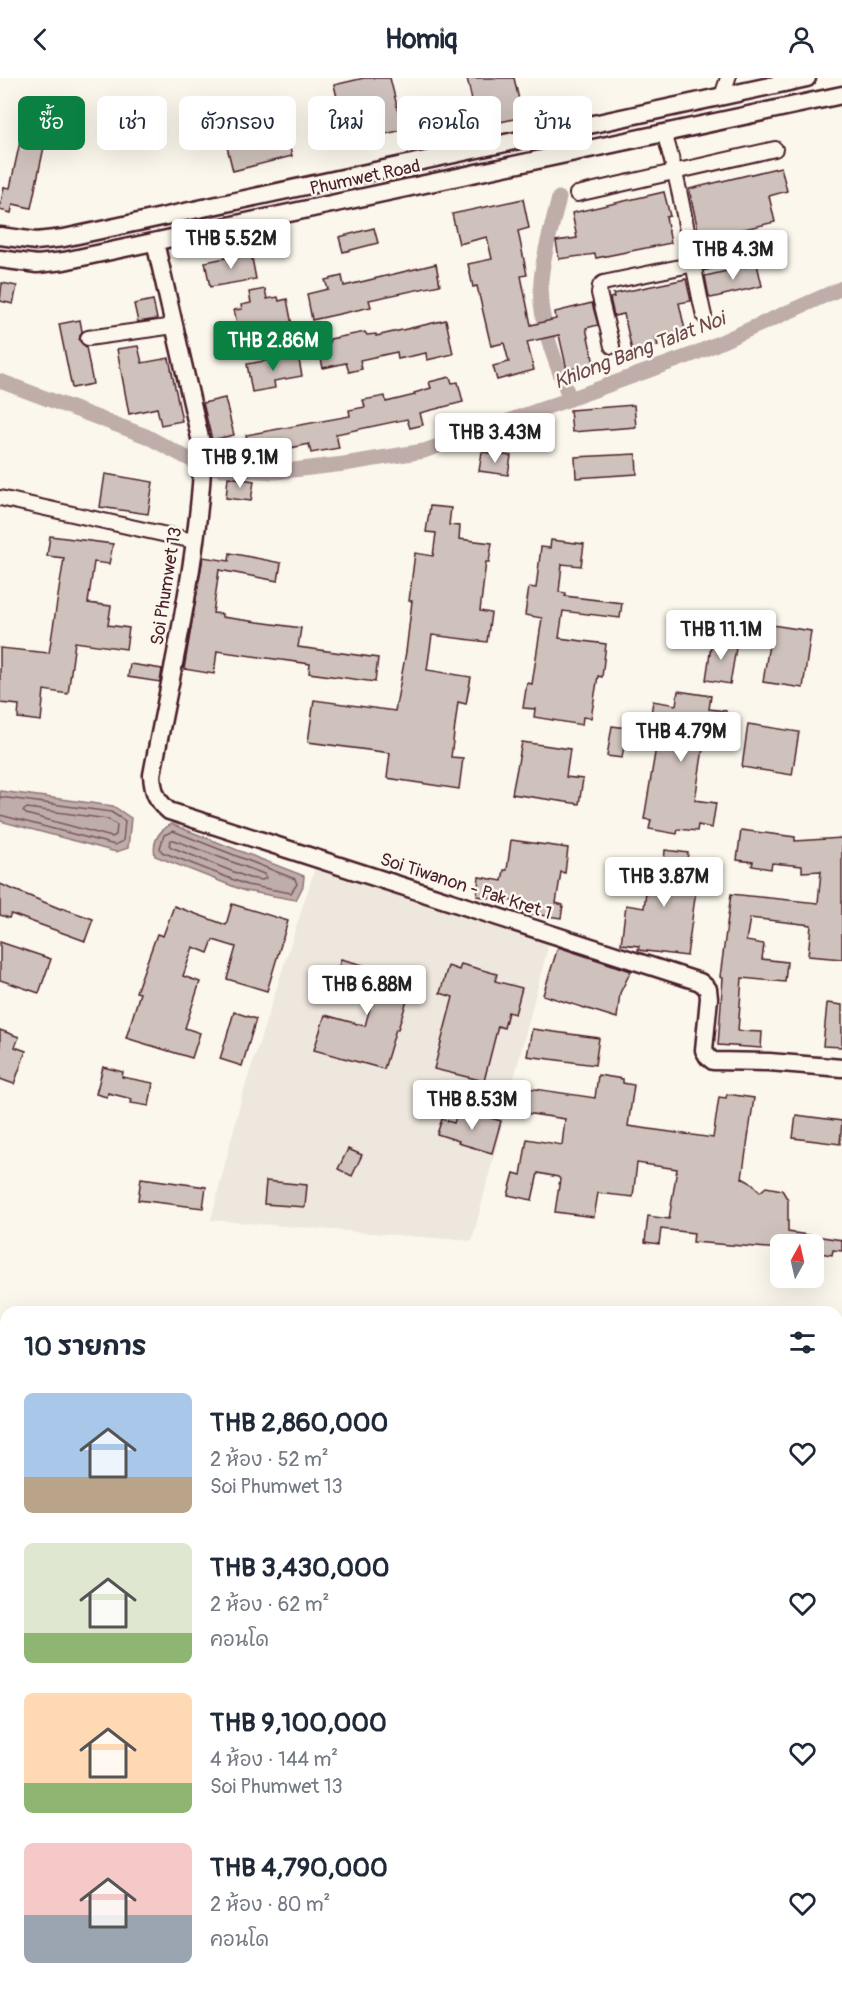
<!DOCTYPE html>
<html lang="th">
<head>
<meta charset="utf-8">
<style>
	:root { --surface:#fff; --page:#f2f2f3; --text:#1f2937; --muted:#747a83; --accent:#0b8043 }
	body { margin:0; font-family:Pangolin,"Playpen Sans Thai",sans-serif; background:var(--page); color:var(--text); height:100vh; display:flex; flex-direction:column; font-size:22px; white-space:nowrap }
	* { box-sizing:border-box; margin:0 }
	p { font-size:20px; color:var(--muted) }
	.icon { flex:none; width:33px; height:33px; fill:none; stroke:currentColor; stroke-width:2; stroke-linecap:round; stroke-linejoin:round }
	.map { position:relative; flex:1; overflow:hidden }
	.drawer { position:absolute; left:0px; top:1228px; width:843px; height:686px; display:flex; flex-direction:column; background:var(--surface); border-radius:18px 18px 0 0; box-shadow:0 6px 24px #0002 }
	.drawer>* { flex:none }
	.hud { position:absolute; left:18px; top:18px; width:807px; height:54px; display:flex; gap:12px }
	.needle { width:39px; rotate:8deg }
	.tools { position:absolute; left:770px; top:1156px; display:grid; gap:12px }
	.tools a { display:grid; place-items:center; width:54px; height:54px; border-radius:9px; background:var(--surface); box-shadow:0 6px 24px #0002; font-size:30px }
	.price { position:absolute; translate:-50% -51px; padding:0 14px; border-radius:6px; background:#fff; color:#222; font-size:20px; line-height:39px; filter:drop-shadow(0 2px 3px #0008) }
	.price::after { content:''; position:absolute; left:50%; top:36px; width:18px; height:14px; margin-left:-9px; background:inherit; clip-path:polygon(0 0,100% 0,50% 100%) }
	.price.selected { background:var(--accent); color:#fff }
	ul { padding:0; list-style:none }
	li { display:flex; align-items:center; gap:18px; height:150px; padding:0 24px }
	li span { display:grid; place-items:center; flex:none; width:168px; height:120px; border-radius:9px; color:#555 }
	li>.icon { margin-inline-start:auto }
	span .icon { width:72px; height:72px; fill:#fffc; stroke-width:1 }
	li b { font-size:26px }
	h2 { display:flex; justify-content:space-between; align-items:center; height:72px; padding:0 24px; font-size:26px }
	.tag { padding:0 21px; border-radius:9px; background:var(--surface); box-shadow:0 6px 24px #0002; font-size:21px; line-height:54px }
	.tag.selected { background:var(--accent); color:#fff }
	header { display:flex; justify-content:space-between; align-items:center; height:78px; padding:0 24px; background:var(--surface); font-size:27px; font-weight:700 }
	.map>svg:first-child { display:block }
</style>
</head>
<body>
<header><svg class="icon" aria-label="back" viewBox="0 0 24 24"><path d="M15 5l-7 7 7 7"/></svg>Homiq<svg class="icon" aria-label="person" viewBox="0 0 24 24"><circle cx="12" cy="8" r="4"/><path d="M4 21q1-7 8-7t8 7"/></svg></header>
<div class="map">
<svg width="842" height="1913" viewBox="0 0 842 1913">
	<rect width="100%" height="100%" fill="#fbf7ec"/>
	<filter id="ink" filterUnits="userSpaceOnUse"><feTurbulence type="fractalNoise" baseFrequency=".0167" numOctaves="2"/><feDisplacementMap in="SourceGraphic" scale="12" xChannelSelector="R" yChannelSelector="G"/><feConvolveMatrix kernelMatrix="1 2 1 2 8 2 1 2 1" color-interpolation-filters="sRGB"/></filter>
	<g filter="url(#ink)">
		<g fill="#eee7de">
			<polygon points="316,787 549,865 472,1163 211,1142 242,1018"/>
			<polygon points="0,1277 6,1278 6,1601 0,1600"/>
		</g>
		<g fill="#bfadaa" stroke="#907477" stroke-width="1.5">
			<polygon points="0,713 113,728 131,740 128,770 116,774 0,743"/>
			<path d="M171 746 304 798 303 808 296 822 245 813 155 778C152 763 159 753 171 746Z"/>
			<polygon points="0,1654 6,1654 6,1822 0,1821"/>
			<polygon points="837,1713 842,1713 842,1885 837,1884"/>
		</g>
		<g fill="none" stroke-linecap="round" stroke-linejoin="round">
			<g stroke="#79585e" stroke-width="1.5">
				<polyline points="0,719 111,734 125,743 123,763 115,767 0,737"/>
				<polygon points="27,730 108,741 117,747 116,757 112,759 26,736 23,733"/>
				<polygon points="173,753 295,801 297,806 291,815 247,807 162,774 160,770 164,757"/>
				<polygon points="171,762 174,762 264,796 266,800 262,802 249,800 171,769 169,767"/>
			</g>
			<g stroke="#bfadaa" stroke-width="15">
				<path d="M559 120C551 154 538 190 541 224 544 258 558 290 570 321"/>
				<polyline points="0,303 146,358 191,382 221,391 276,394 344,386 424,373 570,321 694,276 842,210"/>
			</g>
		</g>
		<g fill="#cfc2bc" stroke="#4a1f2b" stroke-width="1.5">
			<polygon points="364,0 390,0 403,52 363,61 357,36 336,41 332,25 338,23 334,7"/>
			<polygon points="467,0 514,0 523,39 478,49"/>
			<polygon points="26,36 50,41 31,130 13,126 11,135 0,132 0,129 4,109 10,110"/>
			<polygon points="284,47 292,78 233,93 225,61"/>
			<polygon points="781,89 787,113 769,118 775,144 700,161 689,111"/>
			<polygon points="664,114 670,138 666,139 671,165 596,180 595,176 559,181 556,163 577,160 572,135"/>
			<polygon points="523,121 529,150 518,153 527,197 521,198 531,247 556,241 555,234 592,225 598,247 586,250 594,286 567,292 559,257 527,264 534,292 497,302 493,288 509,284 504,265 491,268 477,208 473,209 468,186 492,181 487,159 459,166 452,136"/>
			<polygon points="374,150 378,165 343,174 339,159"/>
			<polygon points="251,175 256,201 210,209 205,184"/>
			<polygon points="436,186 440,207 369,222 371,229 312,242 307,216 328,211 325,202 342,198 344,208"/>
			<polygon points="757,186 762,208 711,220 709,219 705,198"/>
			<polygon points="686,201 691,223 679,225 685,252 656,259 658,268 632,273 624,236 614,238 610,220 614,219 613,216"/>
			<polygon points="2,205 17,208 13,226 0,223"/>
			<polygon points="265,211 267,221 278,219 279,223 287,221 292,247 240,258 234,232 242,231 241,227 251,225 249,214"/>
			<polygon points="153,222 157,241 138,244 134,226"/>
			<polygon points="80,242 82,253 79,262 86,269 93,306 72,310 59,246"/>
			<polygon points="446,242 453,276 427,282 426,275 398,281 397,274 360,282 362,291 349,294 346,285 323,290 318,268 329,265 330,261 365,254 367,257 376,256 376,258"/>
			<polygon points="138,268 142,285 169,280 182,343 161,347 157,330 129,336 117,271"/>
			<polygon points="298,277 302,298 274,303 275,310 252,314 247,286"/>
			<polygon points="450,299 452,305 458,304 463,324 420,335 423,347 410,350 407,341 336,356 339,370 311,375 309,366 250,379 246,357 350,338 349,332 365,329 363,322 385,318 386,324 415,317 414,315 431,310 429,304"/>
			<polygon points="225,320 234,357 212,362 203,325"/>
			<polygon points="634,327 636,349 572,354 570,332"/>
			<polygon points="482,374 511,378 508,397 479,393"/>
			<polygon points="636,376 637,396 576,400 575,379"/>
			<polygon points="105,396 153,404 148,436 100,429"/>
			<polygon points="228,399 254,403 251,423 226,420"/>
			<polygon points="430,428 451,430 449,447 460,448 459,461 492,465 489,484 486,484 480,533 491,535 487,564 432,557 427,592 471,599 466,626 458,624 451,679 463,680 459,711 387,700 390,675 308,664 314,622 395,633 406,574 412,523 409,523 415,475 433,478 436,455 426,454"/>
			<polygon points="50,458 113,466 109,486 94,484 88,525 111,528 108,547 129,550 126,571 75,564 68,616 44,612 41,643 18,640 19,627 0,625 0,570 49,575 64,480 47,478"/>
			<polygon points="551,462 584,466 581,488 562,486 559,514 566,515 565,518 622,525 620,540 563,533 559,560 606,566 602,599 598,598 591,640 583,639 582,647 534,639 535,631 523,630 527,605 532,606 542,540 525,537 529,509 536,510 541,469 550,470"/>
			<polygon points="230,475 281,485 278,503 219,492 213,535 222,536 222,539 301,550 298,569 378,580 375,604 309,595 310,586 217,573 214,596 184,591 203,479 229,483"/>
			<polygon points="772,547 811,553 803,610 763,604"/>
			<polygon points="712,561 737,564 730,606 706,602"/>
			<polygon points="130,586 162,591 160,604 128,599"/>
			<polygon points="678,613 711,618 709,631 726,633 722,661 705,658 695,722 716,725 712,750 698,747 697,753 678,751 677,756 649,751 651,742 644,741 659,651 649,650 653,623 676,627"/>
			<polygon points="748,646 799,654 792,697 742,689"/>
			<polygon points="612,648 627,650 622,680 607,678"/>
			<polygon points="522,664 570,671 566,699 583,701 579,726 512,716"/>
			<polygon points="741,752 795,759 795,763 842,760 842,881 808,878 811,847 750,840 746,863 764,866 762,881 787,884 785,904 742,900 738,953 762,954 761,970 718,967 723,900 720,899 731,816 818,825 821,793 802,794 802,788 772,785 771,791 752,788 753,784 737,782"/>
			<polygon points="511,762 568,770 565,795 561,794 556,825 563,827 561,840 519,834 520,824 477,818 479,799 502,803 504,792 507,792"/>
			<polygon points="665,772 688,775 686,788 699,790 687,878 638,872 639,868 621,866 626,827 644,830 650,783 664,785"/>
			<polygon points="0,806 61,831 62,830 93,841 85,863 11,836 9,840 0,837"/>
			<polygon points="232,826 288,843 267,913 227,901 236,869 213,862 208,875 193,869 183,898 200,904 185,950 200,955 192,980 126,960 140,915 136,914 157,856 163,858 174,828 226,847"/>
			<polygon points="0,864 51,881 39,915 0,902"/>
			<polygon points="558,869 631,893 620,915 617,940 543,917"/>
			<polygon points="341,881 414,901 398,951 396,951 384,991 314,972 325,937 365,948 373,919 333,908"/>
			<polygon points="461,886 497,896 495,903 522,910 515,936 508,934 504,950 498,948 484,1003 434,991 453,919 440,915 448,888 459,892"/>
			<polygon points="827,925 842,927 842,969 823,968"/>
			<polygon points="234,934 256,941 242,988 220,981"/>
			<polygon points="532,951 599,960 595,987 527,978"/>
			<polygon points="0,952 19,959 15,969 26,973 14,1006 0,1001"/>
			<polygon points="103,989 123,994 122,999 153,1005 149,1028 131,1025 132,1021 108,1015 107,1019 96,1016"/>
			<polygon points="598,997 623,1001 623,1005 634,1007 628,1048 713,1060 719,1019 726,1020 727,1016 754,1020 742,1100 753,1106 760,1114 766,1109 782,1112 788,1122 788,1154 842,1162 842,1173 833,1172 832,1177 813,1174 813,1167 780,1167 780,1171 693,1164 694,1155 661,1151 659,1166 645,1164 648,1138 669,1141 677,1091 637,1085 633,1119 598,1115 594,1139 555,1134 560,1101 558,1099 538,1095 532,1122 508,1117 514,1095 521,1097 527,1061 562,1067 565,1041 512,1033 515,1008 595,1020"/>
			<polygon points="458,1033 467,1036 467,1033 501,1043 492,1075 458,1065 459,1063 437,1056 442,1041 454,1045"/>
			<polygon points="796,1037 842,1043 840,1066 793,1060"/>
			<polygon points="348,1071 362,1077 352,1098 338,1091"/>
			<polygon points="141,1100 206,1109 203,1130 138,1122"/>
			<polygon points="266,1103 307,1107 305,1129 264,1126"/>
		</g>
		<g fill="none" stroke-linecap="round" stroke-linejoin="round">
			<defs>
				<g id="minor">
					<polyline points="722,18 728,0"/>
					<path d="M664 55C683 115 690 178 704 238"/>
					<polyline points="577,116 775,71"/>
					<polyline points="88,260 174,248"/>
					<polyline points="612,268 599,215 600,208 603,205 772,170"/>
					<polyline points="0,420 194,463"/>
				</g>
				<g id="tertiary">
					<polyline points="0,158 36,163 64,160 807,0"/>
					<path d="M155 164 203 373C199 481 172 590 152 697 153 713 156 722 169 733L700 904 708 911 709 920 704 972 708 979 713 983 769 984 842 990"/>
					<polyline points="0,181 37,186 64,183 842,17"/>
				</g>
			</defs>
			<use href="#minor" stroke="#4a1f2b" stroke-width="18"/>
			<use href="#tertiary" stroke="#4a1f2b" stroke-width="21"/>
			<use href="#minor" stroke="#fbf7ec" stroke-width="14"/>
			<use href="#tertiary" stroke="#fbf7ec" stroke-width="16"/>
		</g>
	</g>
	<g text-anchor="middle" stroke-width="5" stroke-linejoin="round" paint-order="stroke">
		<g font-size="18" fill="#4a1f2b" stroke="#fbf7ec">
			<text transform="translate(365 99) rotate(-12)" y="6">Phumwet Road</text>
			<text transform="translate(166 508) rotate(-81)" y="6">Soi Phumwet 13</text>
			<text transform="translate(466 808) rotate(18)" y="6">Soi Tiwanon - Pak Kret 1</text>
		</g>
		<g font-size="20" font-style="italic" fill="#6d4a51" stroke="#fbf7ec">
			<text transform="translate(639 272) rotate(-21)" y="7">Khlong Bang Talat Noi</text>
		</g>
	</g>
</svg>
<div class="tools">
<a><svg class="needle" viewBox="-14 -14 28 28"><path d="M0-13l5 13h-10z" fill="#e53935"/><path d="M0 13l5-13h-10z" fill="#747a83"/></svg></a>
</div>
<b class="price" style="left:231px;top:192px">THB 5.52M</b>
<b class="price" style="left:733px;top:203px">THB 4.3M</b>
<b class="price selected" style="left:273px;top:294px">THB 2.86M</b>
<b class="price" style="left:495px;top:386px">THB 3.43M</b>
<b class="price" style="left:240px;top:411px">THB 9.1M</b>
<b class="price" style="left:721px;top:583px">THB 11.1M</b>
<b class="price" style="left:681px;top:685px">THB 4.79M</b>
<b class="price" style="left:664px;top:830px">THB 3.87M</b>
<b class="price" style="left:367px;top:938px">THB 6.88M</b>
<b class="price" style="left:472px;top:1053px">THB 8.53M</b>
<div class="hud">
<a class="tag selected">ซื้อ</a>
<a class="tag">เช่า</a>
<a class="tag">ตัวกรอง</a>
<a class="tag">ใหม่</a>
<a class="tag">คอนโด</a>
<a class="tag">บ้าน</a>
</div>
<section class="drawer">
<h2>10 รายการ<svg class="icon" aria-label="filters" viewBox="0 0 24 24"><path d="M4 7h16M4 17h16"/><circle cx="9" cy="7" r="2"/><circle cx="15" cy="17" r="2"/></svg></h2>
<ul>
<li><span style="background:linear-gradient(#a9c7e8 70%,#b9a48a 0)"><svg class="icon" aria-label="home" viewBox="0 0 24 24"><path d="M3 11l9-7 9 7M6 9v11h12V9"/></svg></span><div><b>THB 2,860,000</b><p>2 ห้อง · 52 m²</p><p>Soi Phumwet 13</p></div><svg class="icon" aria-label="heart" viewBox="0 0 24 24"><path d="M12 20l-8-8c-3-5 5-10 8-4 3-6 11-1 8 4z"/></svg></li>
<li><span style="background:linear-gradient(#dfe7d0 75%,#8fb573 0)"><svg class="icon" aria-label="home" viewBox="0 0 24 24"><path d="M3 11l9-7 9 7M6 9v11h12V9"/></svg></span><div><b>THB 3,430,000</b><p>2 ห้อง · 62 m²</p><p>คอนโด</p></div><svg class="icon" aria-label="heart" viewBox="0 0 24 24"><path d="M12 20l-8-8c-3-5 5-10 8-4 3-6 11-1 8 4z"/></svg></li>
<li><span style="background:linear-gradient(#ffd9b3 75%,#8fb573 0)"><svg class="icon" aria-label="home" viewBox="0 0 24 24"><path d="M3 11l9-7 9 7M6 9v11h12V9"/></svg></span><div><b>THB 9,100,000</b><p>4 ห้อง · 144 m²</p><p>Soi Phumwet 13</p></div><svg class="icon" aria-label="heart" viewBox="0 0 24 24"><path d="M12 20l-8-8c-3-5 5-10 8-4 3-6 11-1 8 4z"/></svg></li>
<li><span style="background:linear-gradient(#f6c9c9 60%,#9aa5b1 0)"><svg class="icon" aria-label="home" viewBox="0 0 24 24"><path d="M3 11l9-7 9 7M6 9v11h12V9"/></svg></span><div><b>THB 4,790,000</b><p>2 ห้อง · 80 m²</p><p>คอนโด</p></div><svg class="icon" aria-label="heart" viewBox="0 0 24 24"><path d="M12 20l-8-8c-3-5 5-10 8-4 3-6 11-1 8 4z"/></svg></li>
</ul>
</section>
</div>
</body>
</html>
